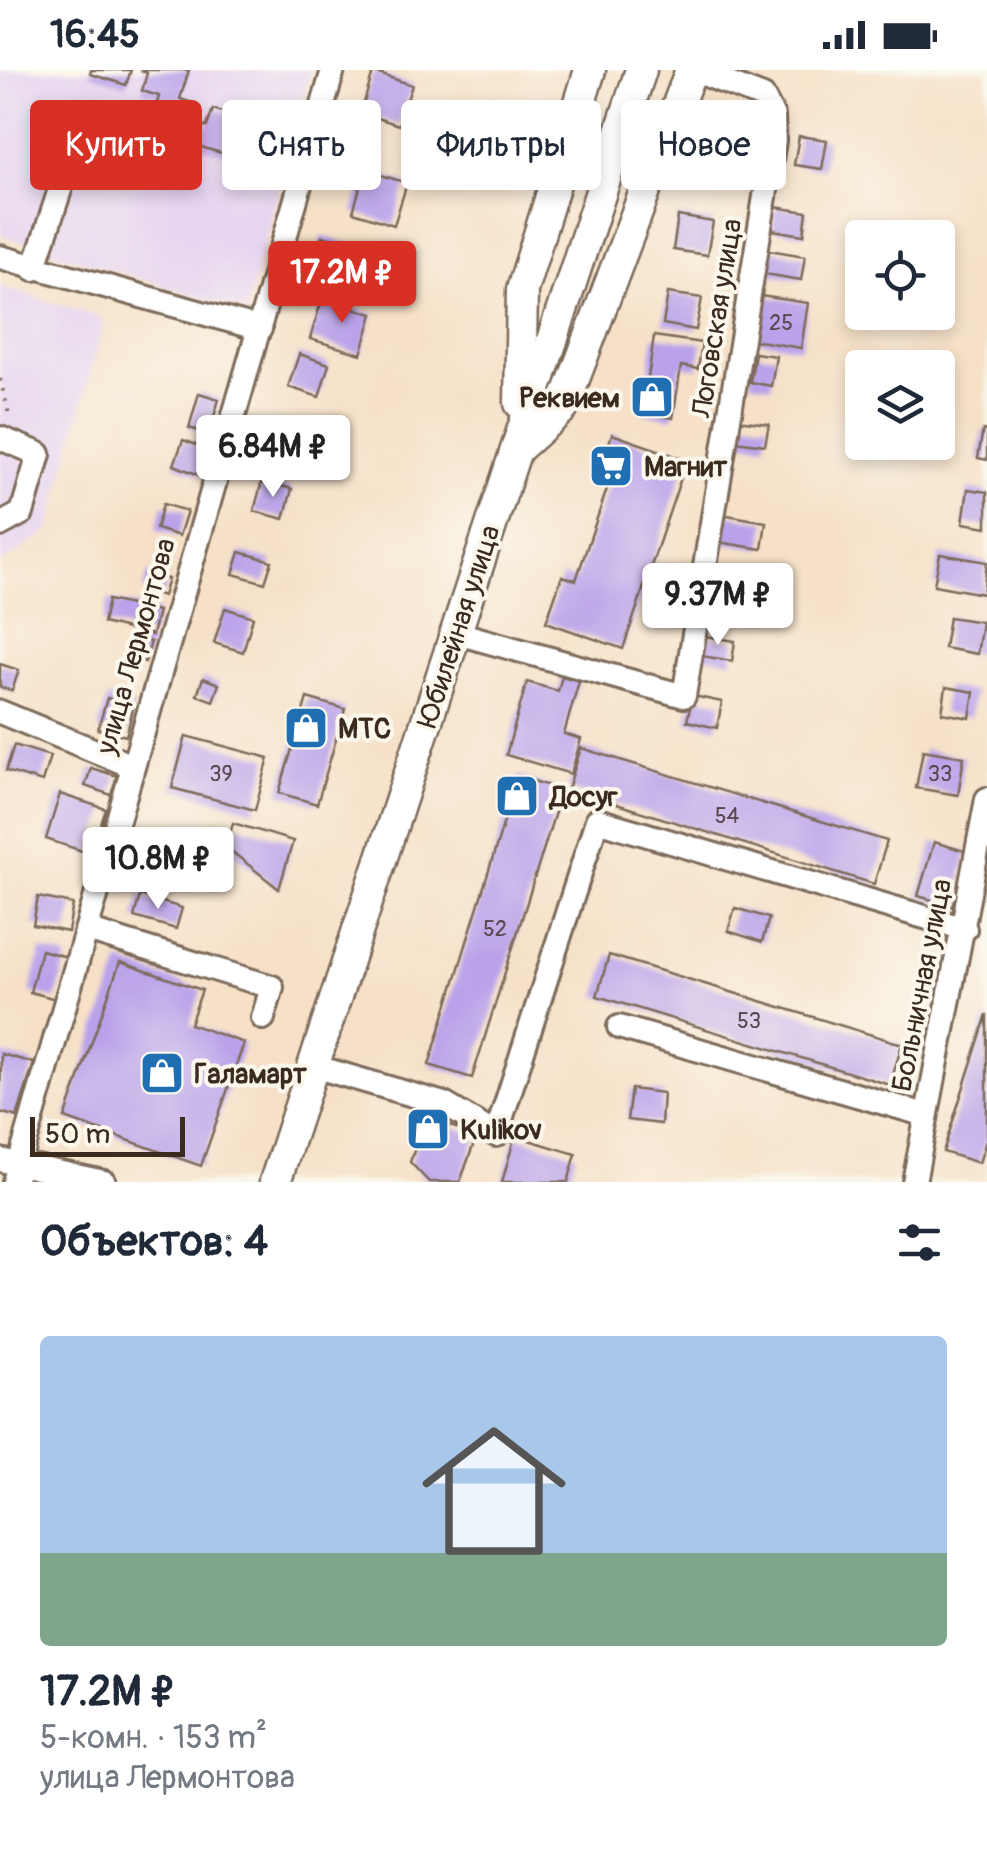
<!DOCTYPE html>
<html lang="ru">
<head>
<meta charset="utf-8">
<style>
	:root { --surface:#fff; --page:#f6f6f7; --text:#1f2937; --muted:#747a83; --accent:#d93025 }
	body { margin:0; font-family:Pangolin,sans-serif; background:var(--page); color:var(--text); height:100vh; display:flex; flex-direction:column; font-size:38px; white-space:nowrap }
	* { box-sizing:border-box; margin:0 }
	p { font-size:32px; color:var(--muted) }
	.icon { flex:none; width:55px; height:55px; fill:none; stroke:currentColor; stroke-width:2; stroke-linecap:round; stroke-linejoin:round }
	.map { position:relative; height:1112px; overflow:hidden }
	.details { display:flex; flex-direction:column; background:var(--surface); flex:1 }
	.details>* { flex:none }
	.guide { position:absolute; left:30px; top:30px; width:928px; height:90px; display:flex; gap:20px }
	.buttons { position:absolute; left:845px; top:150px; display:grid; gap:20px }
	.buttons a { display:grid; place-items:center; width:110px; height:110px; border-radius:10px; background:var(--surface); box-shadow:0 5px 15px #0003; font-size:50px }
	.scale { position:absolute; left:30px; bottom:25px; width:155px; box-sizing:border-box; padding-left:10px; border:5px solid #3b2a1e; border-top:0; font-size:28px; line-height:35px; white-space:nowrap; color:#3b2a1e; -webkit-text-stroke:8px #fbf7ec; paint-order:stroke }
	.price { position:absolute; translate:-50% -85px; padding:0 22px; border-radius:10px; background:#fff; color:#222; font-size:32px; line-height:65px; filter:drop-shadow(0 2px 5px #0008) }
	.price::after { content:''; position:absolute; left:50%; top:60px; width:30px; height:22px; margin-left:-15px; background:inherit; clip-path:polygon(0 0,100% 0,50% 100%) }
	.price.current { background:var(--accent); color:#fff }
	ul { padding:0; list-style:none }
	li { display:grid; align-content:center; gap:20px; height:530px; padding:0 40px }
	li span { display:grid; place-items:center; height:310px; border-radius:10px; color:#555 }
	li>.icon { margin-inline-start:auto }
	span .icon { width:180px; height:180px; fill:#fffc; stroke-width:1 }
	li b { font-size:42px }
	h2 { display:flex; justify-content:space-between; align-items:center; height:120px; padding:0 40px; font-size:42px }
	.chip { padding:0 35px; border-radius:10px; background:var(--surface); box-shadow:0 5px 15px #0003; font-size:35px; line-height:90px }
	.chip.current { background:var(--accent); color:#fff }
	.status { display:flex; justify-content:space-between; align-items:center; height:70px; padding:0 50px; background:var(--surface); direction:ltr }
	.status svg { height:28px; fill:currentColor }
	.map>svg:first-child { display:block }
</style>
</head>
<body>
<div class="status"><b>16:45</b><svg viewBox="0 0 49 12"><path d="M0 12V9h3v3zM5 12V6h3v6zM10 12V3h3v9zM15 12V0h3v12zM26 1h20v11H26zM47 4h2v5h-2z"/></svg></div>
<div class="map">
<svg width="987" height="1112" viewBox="0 0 987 1112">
	<rect width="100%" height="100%" fill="#fbf7ec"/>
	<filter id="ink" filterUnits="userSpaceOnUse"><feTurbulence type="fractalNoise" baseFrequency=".01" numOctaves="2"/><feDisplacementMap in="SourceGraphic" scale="20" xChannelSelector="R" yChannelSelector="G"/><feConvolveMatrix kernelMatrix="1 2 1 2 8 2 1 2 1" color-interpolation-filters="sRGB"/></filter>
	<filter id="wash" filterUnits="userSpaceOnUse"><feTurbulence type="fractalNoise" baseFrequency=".0048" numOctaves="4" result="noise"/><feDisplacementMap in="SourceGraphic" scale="40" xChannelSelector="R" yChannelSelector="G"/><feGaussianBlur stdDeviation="2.25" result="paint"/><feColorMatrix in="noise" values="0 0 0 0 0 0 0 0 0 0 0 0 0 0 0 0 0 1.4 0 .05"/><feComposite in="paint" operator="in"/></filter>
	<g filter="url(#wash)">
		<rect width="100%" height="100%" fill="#f6e1c8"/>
		<g fill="#e5d3f1">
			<polygon points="0,0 311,0 246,242 0,165"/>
			<polygon points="0,216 105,249 49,461 0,494"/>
		</g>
		<g id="blocks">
			<g fill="#b9a2ea">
				<polygon points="91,0 131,0 126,15 90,4"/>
				<polygon points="140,0 189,0 180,29 197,34 191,52 207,57 213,39 250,50 238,88 194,75 183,110 146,99 151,83 136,78 131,94 94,83 105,47 149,60 159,26 142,21 147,3"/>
				<polygon points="373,2 412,15 399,55 361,43"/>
				<polygon points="799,66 827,70 822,99 794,95"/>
				<polygon points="365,100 407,113 394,155 353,142"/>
				<polygon points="775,137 807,142 804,165 772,160"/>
				<polygon points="678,146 713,152 707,185 673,180"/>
				<polygon points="322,166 365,178 358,204 315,191"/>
				<polygon points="769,180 805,186 801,210 765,204"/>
				<polygon points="668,223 702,228 696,260 663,254"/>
				<polygon points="760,226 808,233 801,278 753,270"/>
				<polygon points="322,229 373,244 361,284 310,269"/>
				<polygon points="654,266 702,273 698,299 681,296 673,348 643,343"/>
				<polygon points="755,283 776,286 771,316 750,312"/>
				<polygon points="299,284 329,294 319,327 288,317"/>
				<polygon points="199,323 219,329 209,364 189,358"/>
				<polygon points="737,350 769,354 765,375 735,371"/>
				<polygon points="983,360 987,361 987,390 978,388"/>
				<polygon points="612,364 687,390 623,579 546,552 562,506 576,510 610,410 598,406"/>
				<polygon points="271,367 296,375 291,390 266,383"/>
				<polygon points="183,370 208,379 199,405 174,395"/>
				<polygon points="262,411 292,419 284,449 254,441"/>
				<polygon points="968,419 987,422 987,457 963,453"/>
				<polygon points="163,434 187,441 179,466 156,459"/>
				<polygon points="722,444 766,452 762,479 718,472"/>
				<polygon points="240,482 272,491 265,513 233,504"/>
				<polygon points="940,484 987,492 983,524 934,515"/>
				<polygon points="719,497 748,501 743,534 713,529"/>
				<polygon points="148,503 168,509 163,526 143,519"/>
				<polygon points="108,530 158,541 152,565 103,553"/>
				<polygon points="225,538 253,547 243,582 214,573"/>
				<polygon points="949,547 982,552 977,584 944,578"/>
				<polygon points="130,566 151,572 145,592 124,587"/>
				<polygon points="705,566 735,571 732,591 702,586"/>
				<polygon points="0,594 19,600 12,621 0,617"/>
				<polygon points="562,606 579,611 564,664 581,669 571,704 506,685 527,612 558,621"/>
				<polygon points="203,608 219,614 213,631 197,625"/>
				<polygon points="946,617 974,622 970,648 942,643"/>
				<polygon points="693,626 722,632 717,658 687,651"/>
				<polygon points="107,628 134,635 126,666 98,659"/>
				<polygon points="307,628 345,639 317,734 279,723"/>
				<polygon points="186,666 269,688 255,740 172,718"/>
				<polygon points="14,675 50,686 42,712 6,701"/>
				<polygon points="581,678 887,771 874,814 568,719"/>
				<polygon points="923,680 964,687 958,725 916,718"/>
				<polygon points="91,698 117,706 111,725 85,716"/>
				<polygon points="518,706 562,720 472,1008 429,995"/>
				<polygon points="60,724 106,739 91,784 46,769"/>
				<polygon points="233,753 293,771 279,819 226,777"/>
				<polygon points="934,772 968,782 952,836 918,826"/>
				<polygon points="140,825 182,838 176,859 134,847"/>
				<polygon points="38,827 73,834 68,862 33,855"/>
				<polygon points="735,838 769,848 762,872 728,861"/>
				<polygon points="41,880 67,887 56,929 30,922"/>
				<polygon points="609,885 902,974 890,1015 597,926"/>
				<polygon points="120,892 202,920 190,954 244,973 201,1096 65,1048"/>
				<polygon points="987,944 987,1068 979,1093 943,1082"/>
				<polygon points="1,984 34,993 17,1047 0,1042"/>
				<polygon points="631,1019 663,1023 661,1054 627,1050"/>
				<polygon points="426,1048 477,1065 460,1112 429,1112 410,1092"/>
				<polygon points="515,1066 576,1084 568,1112 502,1112"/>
			</g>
		</g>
	</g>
	<g filter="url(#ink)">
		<use href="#blocks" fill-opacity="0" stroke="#7c6a5a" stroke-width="2.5"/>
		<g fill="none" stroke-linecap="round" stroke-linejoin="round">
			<defs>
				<g id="minor">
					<polyline points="0,187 260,259"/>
					<polyline points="34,199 72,83"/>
					<polyline points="0,368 39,384 22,443 0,455"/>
					<polyline points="457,563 684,626 774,71 773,46 763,27 693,0"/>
					<polyline points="0,642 132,696"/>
					<polyline points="87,860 272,917 263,948"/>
					<polyline points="619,957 926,1045"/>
					<polyline points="313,996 444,1034 496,1065 597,750 965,859"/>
					<polyline points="0,1090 104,1112"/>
					<polyline points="14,1112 333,0"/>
					<polyline points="914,1112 987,729"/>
				</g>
				<g id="major">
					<polyline points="520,333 522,220 590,0"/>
					<polyline points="517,379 563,338 691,0"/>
					<polyline points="275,1112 641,0"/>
				</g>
			</defs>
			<use href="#minor" stroke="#7c6a5a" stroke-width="28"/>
			<use href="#major" stroke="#7c6a5a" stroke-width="35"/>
			<polyline stroke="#7c6a5a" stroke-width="4" stroke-dasharray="2.5 8" stroke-linecap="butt" points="0,309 10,348"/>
			<use href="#minor" stroke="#fff" stroke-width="22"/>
			<use href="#major" stroke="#fff" stroke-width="30"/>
		</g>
	</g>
	<defs>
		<symbol id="shop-square" viewBox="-11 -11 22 22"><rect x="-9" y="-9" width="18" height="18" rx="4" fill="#1f6fb2" stroke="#fbf7ec"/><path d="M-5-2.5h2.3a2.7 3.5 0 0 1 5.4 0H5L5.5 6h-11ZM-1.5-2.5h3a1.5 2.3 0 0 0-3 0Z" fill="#fff"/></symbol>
		<symbol id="supermarket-square" viewBox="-11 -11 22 22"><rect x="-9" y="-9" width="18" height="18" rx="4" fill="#1f6fb2" stroke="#fbf7ec"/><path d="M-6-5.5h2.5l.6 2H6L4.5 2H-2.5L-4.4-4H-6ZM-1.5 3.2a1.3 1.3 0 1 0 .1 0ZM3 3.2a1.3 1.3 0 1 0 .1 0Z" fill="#fff"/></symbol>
	</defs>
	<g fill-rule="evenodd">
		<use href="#shop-square" x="627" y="302" width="50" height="50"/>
		<use href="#supermarket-square" x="586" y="371" width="50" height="50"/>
		<use href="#shop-square" x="281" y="633" width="50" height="50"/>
		<use href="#shop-square" x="492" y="701" width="50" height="50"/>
		<use href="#shop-square" x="137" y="978" width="50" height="50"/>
		<use href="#shop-square" x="403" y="1034" width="50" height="50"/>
	</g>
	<g text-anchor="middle" stroke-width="8" stroke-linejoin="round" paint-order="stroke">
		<g font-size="22" fill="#5a4851">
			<text x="781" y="260">25</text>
			<text x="221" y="711">39</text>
			<text x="940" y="711">33</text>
			<text x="727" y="753">54</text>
			<text x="495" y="866">52</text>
			<text x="749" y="958">53</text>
		</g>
		<g font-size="28" fill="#3b2a1e" stroke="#fbf7ec">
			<text transform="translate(716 248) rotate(-81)" y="10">Логовская улица</text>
			<text transform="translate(458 556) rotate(-72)" y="10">Юбилейная улица</text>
			<text transform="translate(135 576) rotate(-74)" y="10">улица Лермонтова</text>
			<text transform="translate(921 915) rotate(-79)" y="10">Больничная улица</text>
		</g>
		<g font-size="28" font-weight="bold" fill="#3b2a1e" stroke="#fbf7ec" text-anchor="start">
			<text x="620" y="337" text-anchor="end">Реквием</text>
			<text x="644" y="406">Магнит</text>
			<text x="338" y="668">МТС</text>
			<text x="550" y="736">Досуг</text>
			<text x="194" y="1013">Галамарт</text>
			<text x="460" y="1069">Kulikov</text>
		</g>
	</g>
</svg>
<div class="buttons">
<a><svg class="icon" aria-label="locate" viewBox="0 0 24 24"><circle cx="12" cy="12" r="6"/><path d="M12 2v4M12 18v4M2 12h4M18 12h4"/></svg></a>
<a><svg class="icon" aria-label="layers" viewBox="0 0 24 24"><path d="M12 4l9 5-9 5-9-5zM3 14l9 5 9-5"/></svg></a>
</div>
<div class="scale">50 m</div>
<b class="price current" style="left:342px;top:256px">17.2M ₽</b>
<b class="price" style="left:273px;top:430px">6.84M ₽</b>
<b class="price" style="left:718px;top:578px">9.37M ₽</b>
<b class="price" style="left:158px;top:842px">10.8M ₽</b>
<div class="guide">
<a class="chip current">Купить</a>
<a class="chip">Снять</a>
<a class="chip">Фильтры</a>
<a class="chip">Новое</a>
</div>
</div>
<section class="details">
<h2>Объектов: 4<svg class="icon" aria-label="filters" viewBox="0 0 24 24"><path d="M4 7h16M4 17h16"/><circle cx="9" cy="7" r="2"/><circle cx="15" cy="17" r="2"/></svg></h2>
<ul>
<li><span style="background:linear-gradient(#a9c7e8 70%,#7fa58c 0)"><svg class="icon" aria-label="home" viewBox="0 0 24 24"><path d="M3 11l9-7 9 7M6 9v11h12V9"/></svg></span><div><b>17.2M ₽</b><p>5-комн. · 153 m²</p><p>улица Лермонтова</p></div></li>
</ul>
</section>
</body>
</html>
